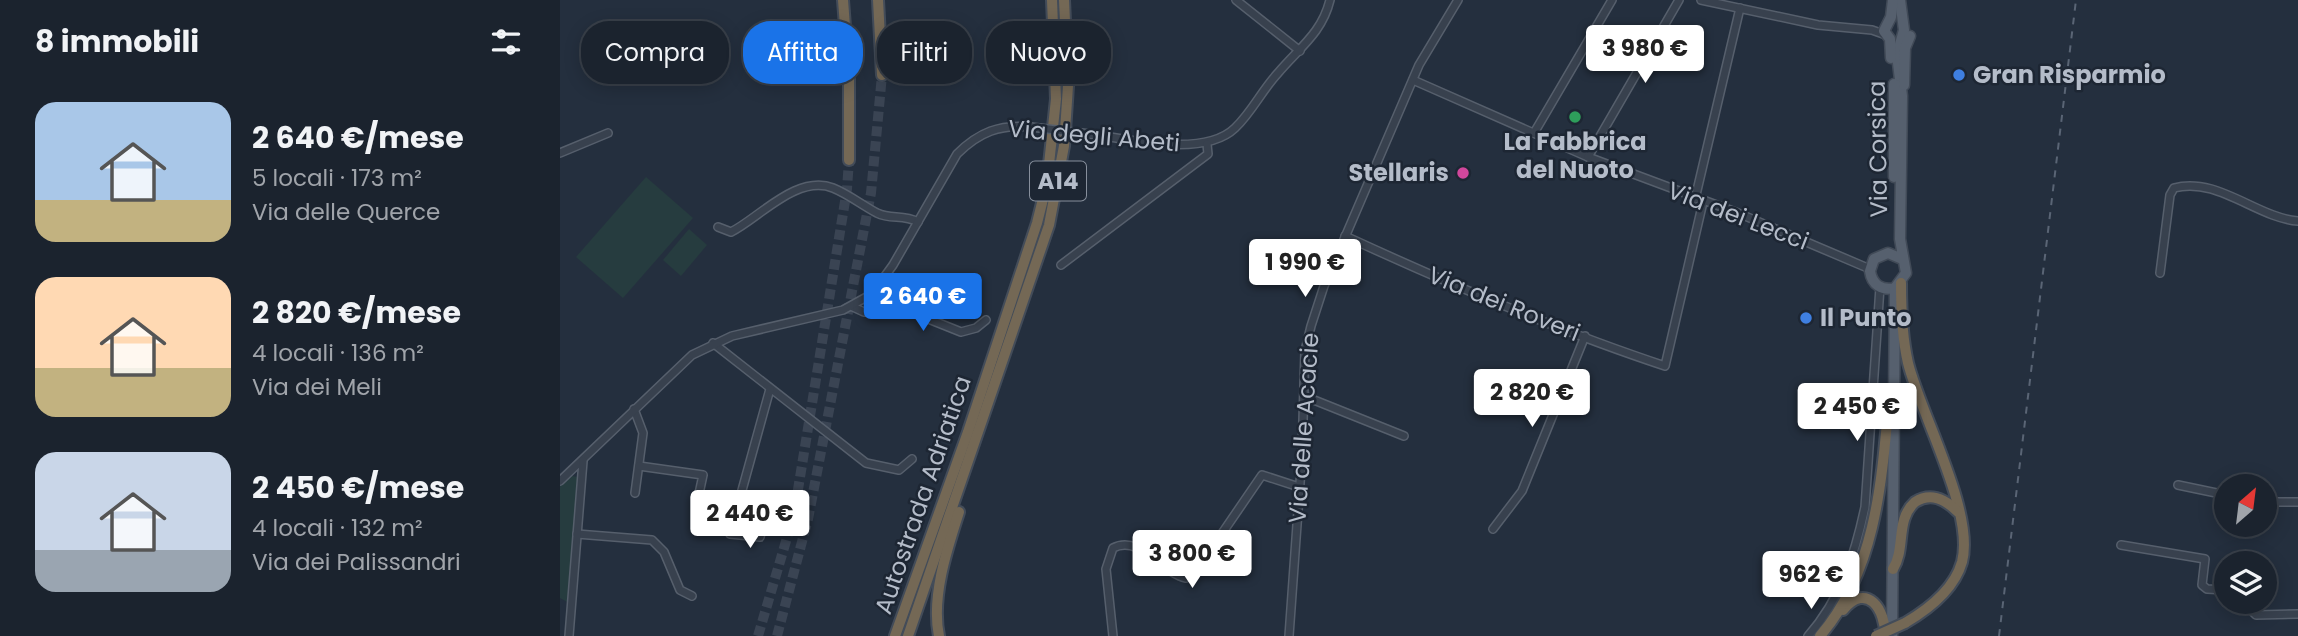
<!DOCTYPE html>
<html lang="it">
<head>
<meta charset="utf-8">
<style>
	:root { --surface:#1b232e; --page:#282f3a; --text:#f1f3f6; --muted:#a0a4aa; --line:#39404a; --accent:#1a73e8 }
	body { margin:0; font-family:Poppins,sans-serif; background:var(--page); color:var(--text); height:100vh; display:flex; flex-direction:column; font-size:26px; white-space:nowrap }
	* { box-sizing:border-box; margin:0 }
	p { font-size:23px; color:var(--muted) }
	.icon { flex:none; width:38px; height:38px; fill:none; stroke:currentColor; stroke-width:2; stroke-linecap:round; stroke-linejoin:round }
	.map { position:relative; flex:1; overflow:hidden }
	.panel { display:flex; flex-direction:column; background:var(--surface); width:560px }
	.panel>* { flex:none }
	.top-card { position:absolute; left:21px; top:21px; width:665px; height:63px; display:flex; gap:14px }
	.needle { width:46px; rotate:28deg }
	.buttons { position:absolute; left:1654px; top:474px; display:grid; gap:14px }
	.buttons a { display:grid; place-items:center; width:63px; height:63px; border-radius:50%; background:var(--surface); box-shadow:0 4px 18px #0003,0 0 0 2px var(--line); font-size:35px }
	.price { position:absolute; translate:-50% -60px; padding:0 16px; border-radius:7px; background:#fff; color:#222; font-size:23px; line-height:46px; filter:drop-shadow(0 2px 4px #0008) }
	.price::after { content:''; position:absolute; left:50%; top:42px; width:21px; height:16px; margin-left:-10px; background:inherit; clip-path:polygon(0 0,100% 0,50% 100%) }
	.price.current { background:var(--accent); color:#fff }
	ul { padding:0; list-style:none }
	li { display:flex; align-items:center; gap:21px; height:175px; padding:0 35px }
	li span { display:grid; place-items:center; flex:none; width:196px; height:140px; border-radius:21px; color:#555 }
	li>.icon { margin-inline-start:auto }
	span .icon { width:84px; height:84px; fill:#fffc; stroke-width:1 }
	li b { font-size:30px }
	h2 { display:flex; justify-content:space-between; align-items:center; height:84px; padding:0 35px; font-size:30px }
	.pill { padding:0 24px; border-radius:28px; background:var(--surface); box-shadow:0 4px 18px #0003,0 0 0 2px var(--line); font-size:24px; line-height:63px }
	.pill.current { background:var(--accent); color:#fff }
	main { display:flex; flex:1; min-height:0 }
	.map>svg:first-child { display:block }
</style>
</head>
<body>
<main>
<section class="panel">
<h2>8 immobili<svg class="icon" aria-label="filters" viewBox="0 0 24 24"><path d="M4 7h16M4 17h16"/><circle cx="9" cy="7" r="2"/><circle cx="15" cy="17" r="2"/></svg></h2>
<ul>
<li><span style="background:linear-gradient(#a9c7e8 70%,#c2b280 0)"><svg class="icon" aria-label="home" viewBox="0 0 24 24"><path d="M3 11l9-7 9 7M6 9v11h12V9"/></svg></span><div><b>2 640 €/mese</b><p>5 locali · 173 m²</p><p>Via delle Querce</p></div></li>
<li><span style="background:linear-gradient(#ffd9b3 65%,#c2b280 0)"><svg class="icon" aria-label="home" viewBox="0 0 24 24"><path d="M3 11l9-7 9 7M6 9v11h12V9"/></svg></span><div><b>2 820 €/mese</b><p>4 locali · 136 m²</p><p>Via dei Meli</p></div></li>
<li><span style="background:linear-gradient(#c9d6e8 70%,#9aa5b1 0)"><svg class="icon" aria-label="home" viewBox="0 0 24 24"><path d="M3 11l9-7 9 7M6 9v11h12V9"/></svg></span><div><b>2 450 €/mese</b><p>4 locali · 132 m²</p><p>Via dei Palissandri</p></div></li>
</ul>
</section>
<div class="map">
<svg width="1738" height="636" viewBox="0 0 1738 636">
	<rect width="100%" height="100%" fill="#242f3e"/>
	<g fill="#263c3f">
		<polygon points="86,177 133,218 63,298 16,257"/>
		<polygon points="129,229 147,245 121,276 103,260"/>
		<polygon points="12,476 18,477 9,603 0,598 0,486"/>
	</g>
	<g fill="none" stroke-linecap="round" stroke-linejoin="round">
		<g stroke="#3a4453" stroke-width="10" stroke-dasharray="10 5" stroke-linecap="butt">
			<polyline points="198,636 234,514 287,189 289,160"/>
			<polyline points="217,636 248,519 311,193 322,75"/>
		</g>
		<defs>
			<g id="minor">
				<polyline points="676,0 740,51"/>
				<polyline points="1141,0 1258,25 1312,30 1326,35"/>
				<polyline points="853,80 1028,157 1178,213 1310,269"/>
				<polyline points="974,133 1052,0"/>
				<path d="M530 134C569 139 644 158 675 128 692 112 702 90 718 73 739 48 762 33 770 0"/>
				<polyline points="0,153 48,133"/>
				<polyline points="1028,157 1119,0"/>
				<polyline points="1135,199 1180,8"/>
				<path d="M158 227 171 232C199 218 237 174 273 188 288 194 302 205 317 213 331 220 343 214 358 222"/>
				<path d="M785 236C889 284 996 330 1105 366L1143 202"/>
				<polyline points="501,265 648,154 647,144"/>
				<path d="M1600 273 1610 195 1614 188C1657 176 1697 218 1738 221"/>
				<polyline points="293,307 304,312 356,314 401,332 416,328 426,320"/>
				<polyline points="153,343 306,463 339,470 352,459"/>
				<polyline points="744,396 844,436"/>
				<polyline points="74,409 83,433 75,493"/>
				<polyline points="79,466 143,475 137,503 176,512 210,389"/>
				<path d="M0 481 132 355 172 336 283 310 312 294 333 265 397 154C419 132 440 124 471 127"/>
				<polyline points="1618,485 1666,495"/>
				<polyline points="1704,502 1738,502"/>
				<polyline points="176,512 170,534 200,537 211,498"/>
				<polyline points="933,529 962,491 1025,336"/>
				<polyline points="17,534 92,540 104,552 120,590 132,596"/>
				<polyline points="1561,545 1645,559 1642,585 1647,589 1666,590"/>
				<polyline points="1693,602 1691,610 1696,615 1738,614"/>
				<polyline points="9,636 23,461"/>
				<path d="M553 636 546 569 553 548C580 534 601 573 626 578L639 567 702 475 739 487"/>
				<polyline points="729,636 742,455 745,351 751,326 764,286 859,65 898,0"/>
				<path d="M1248 636C1281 599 1295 554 1305 507L1320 287"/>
			</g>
			<g id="major">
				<path d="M1340 0 1344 30 1337 55 1342 96 1340 239 1346 273 1335 288C1322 291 1312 285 1310 271L1314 259 1328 253 1342 259"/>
				<polyline points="1331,58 1330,39 1324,31 1331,17 1333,0"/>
				<polyline points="1334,84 1334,177"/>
				<polyline points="1344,85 1345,48 1350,36"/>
				<polyline points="1332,636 1335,288"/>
			</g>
			<g id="highway">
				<polyline points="283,0 289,80 289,160"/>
				<polyline points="318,0 322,75"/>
				<path d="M1341 283C1341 309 1342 337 1348 363 1361 415 1415 512 1402 562 1394 590 1369 609 1345 623"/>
				<path d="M1333 569C1346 548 1335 520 1355 502 1371 492 1385 499 1398 512"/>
				<path d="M1283 610C1307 581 1326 610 1325 636"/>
				<polyline points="335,636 408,432 477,223 487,183 496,99 492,0"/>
				<polyline points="348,636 489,225 504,146 508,86 504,0"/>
				<path d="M379 636C371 597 387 549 399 512"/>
				<path d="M1260 636C1316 571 1322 480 1329 399L1334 392"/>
			</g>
		</defs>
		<use href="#minor" stroke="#565f6c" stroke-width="10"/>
		<use href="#major" stroke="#414a57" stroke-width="13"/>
		<use href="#highway" stroke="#434c59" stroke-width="14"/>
		<use href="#minor" stroke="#38414e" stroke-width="7"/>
		<use href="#major" stroke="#56606e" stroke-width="10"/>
		<use href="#highway" stroke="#746855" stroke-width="10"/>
		<polyline stroke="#5a6575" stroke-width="2" stroke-dasharray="7 7" stroke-linecap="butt" points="1439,636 1516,0"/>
		<defs>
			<polyline id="minor-bridge" points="471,127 530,134"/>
			<polyline id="highway-bridge" points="1316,636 1345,623"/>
		</defs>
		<use href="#minor-bridge" stroke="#565f6c" stroke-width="10" stroke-linecap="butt"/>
		<use href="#highway-bridge" stroke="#434c59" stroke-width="14" stroke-linecap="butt"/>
		<use href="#minor-bridge" stroke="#38414e" stroke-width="7"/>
		<use href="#highway-bridge" stroke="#746855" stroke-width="10"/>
	</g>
	<g fill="#3f7fe0" stroke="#1d2633" stroke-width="2.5">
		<circle cx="1399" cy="75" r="7"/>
		<circle cx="1246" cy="318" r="7"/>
	</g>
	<circle fill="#2e9e5b" stroke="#1d2633" stroke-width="2.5" cx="1015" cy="117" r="7"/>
	<circle fill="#d1479c" stroke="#1d2633" stroke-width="2.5" cx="903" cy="173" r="7"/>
	<g text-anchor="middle" stroke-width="5" stroke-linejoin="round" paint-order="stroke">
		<rect fill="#1d2633" stroke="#878f9c" stroke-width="2" x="470" y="161.5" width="56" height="39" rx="5"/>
		<g font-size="23" font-weight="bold" fill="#b4bcc9">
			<text x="498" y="189">A14</text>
		</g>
		<g font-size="24" font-weight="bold" fill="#b4bcc9" stroke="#1d2633" text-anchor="start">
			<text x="1413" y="83">Gran Risparmio</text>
			<text x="1015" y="150" text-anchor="middle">La Fabbrica<tspan x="1015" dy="28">del Nuoto</tspan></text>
			<text x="889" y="181" text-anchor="end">Stellaris</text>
			<text x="1260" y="326">Il Punto</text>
		</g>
		<g font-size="24" fill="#b4bcc9" stroke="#1d2633">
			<text transform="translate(534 136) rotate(5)" y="8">Via degli Abeti</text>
			<text transform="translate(1318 149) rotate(-91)" y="8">Via Corsica</text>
			<text transform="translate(1178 216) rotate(21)" y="8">Via dei Lecci</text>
			<text transform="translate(944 304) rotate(22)" y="8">Via dei Roveri</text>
			<text transform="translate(744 428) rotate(-86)" y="8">Via delle Acacie</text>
			<text transform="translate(363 495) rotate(-71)" y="8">Autostrada Adriatica</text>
		</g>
	</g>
</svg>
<div class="buttons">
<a><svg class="needle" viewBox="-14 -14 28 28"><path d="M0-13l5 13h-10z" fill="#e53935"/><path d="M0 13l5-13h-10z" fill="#a0a4aa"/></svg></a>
<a><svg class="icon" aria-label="layers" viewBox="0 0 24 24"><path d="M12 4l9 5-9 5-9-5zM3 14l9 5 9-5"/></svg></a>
</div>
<b class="price" style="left:1085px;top:85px">3 980 €</b>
<b class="price" style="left:745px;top:299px">1 990 €</b>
<b class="price current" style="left:363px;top:333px">2 640 €</b>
<b class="price" style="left:972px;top:429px">2 820 €</b>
<b class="price" style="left:1297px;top:443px">2 450 €</b>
<b class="price" style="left:190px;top:550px">2 440 €</b>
<b class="price" style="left:632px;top:590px">3 800 €</b>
<b class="price" style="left:1251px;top:611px">962 €</b>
<div class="top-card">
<a class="pill">Compra</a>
<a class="pill current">Affitta</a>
<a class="pill">Filtri</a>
<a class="pill">Nuovo</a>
</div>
</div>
</main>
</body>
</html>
